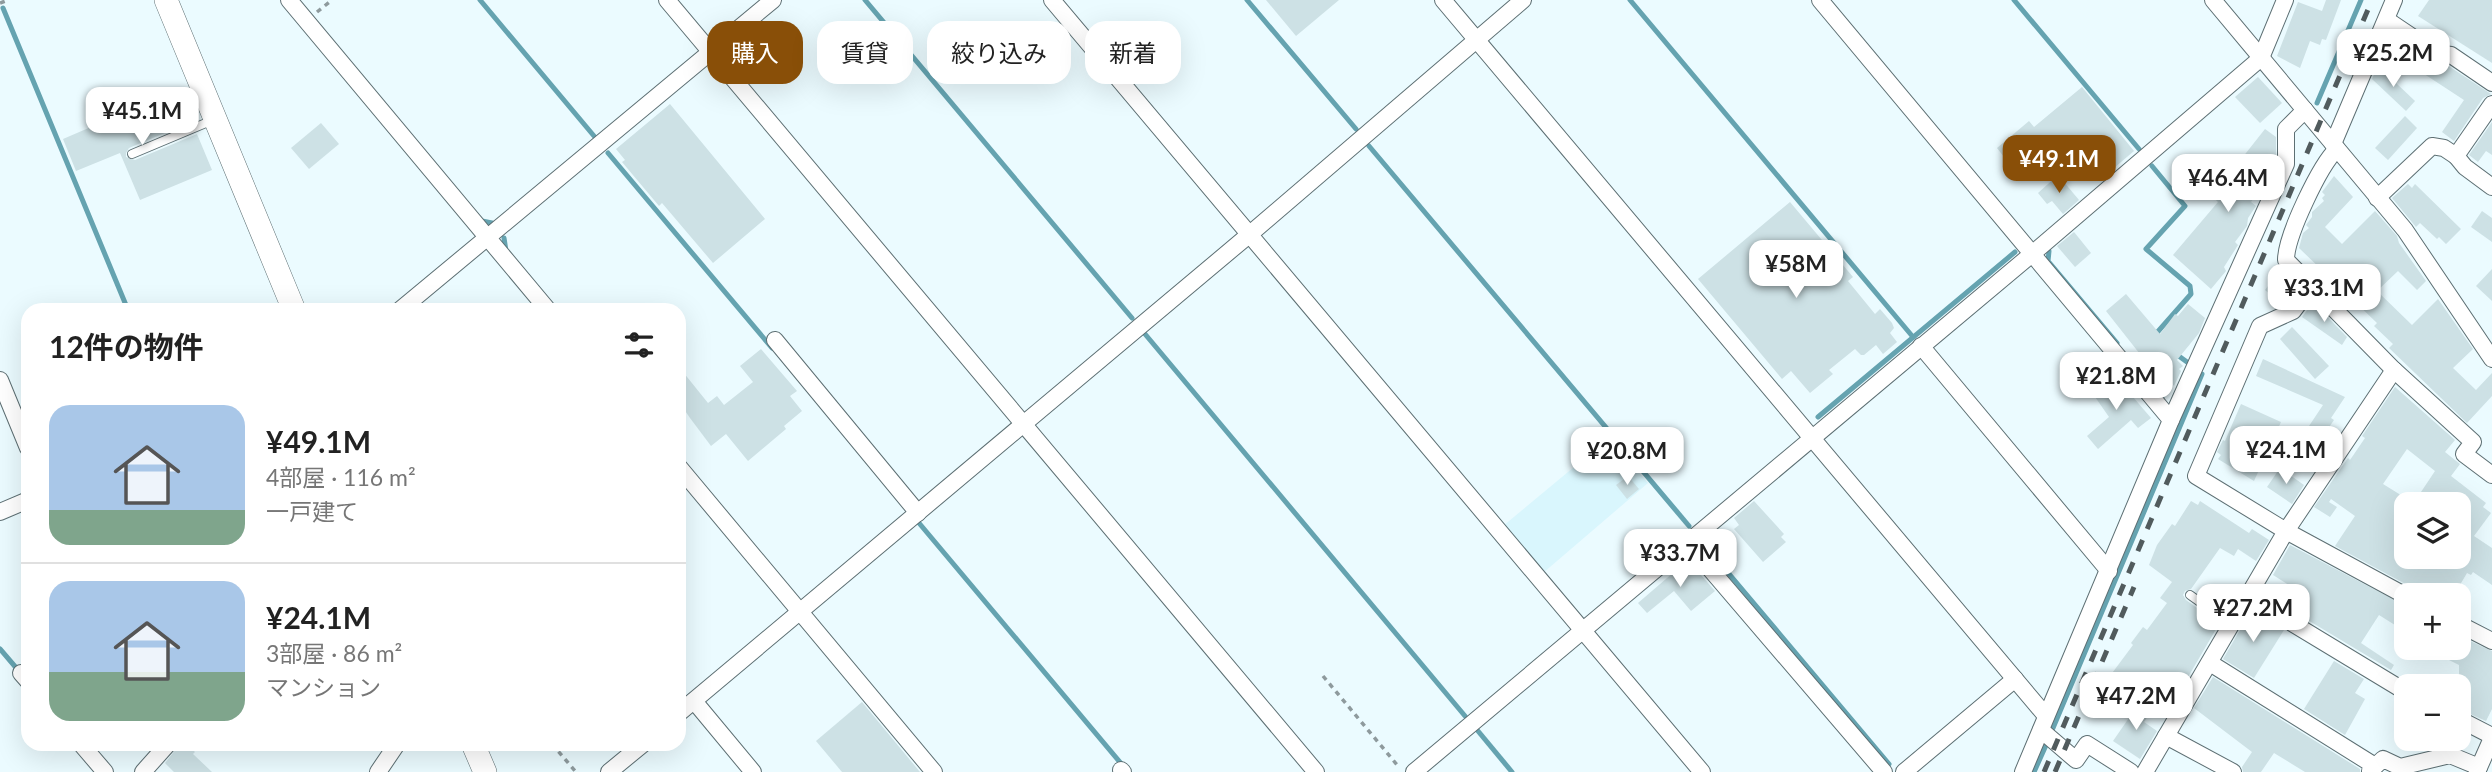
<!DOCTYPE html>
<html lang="ja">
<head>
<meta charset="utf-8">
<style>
	:root { --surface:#fff; --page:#f2f2f2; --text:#222; --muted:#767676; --line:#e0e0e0; --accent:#894f08 }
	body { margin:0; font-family:Lato,"Noto Sans JP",sans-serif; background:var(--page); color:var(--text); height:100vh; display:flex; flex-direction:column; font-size:26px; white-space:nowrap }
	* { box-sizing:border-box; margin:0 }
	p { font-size:23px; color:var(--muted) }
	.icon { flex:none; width:38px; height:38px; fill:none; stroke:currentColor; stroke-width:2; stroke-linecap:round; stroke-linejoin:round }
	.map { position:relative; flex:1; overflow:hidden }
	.details { position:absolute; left:21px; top:303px; width:665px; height:448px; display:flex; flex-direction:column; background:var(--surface); border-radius:21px; box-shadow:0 7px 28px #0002 }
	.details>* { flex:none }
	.top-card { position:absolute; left:707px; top:21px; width:665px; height:63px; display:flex; gap:14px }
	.controls { position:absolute; left:2394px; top:492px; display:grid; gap:14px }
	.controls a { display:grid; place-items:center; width:77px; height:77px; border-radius:14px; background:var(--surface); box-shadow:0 7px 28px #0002; font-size:35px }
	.price { position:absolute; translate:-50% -60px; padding:0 16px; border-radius:14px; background:#fff; color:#222; font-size:23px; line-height:46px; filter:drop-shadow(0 2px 4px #0008) }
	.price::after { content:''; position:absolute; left:50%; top:42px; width:21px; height:16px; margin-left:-10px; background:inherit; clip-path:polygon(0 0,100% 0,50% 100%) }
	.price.active { background:var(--accent); color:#fff }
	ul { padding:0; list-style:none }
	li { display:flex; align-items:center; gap:21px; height:175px; padding:0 28px }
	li+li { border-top:2px solid var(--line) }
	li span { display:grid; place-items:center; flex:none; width:196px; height:140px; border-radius:21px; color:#555 }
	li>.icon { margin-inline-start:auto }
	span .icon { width:84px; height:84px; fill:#fffc; stroke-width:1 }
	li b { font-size:30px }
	h2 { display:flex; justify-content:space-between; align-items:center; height:84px; padding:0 28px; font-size:30px }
	.chip { padding:0 24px; border-radius:21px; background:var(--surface); box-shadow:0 7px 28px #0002; font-size:24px; line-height:63px }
	.chip.active { background:var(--accent); color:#fff }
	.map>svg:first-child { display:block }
</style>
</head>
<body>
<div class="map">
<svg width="2492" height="772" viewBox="0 0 2492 772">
	<rect width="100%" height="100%" fill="#ebfbff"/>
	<polygon fill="#d9f6fd" points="1609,438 1648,483 1543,573 1503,526"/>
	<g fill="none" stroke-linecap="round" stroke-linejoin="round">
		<g stroke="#65a3b0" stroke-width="5">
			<polyline points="480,0 594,136"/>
			<polyline points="865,0 1132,318"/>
			<polyline points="1247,0 1356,129"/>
			<polyline points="1630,0 1913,337"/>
			<polyline points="2014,0 2139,149"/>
			<polyline points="3,8 128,310"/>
			<polyline points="2317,103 2361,0"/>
			<polyline points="1369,146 1689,526"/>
			<polyline points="608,153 772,348"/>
			<polyline points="2152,166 2185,206 2146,249 2190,286 2191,294 2154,336"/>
			<polyline points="479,218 482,221 492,223"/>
			<polyline points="504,238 506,251"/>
			<polyline points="2049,251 2048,261 2117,343"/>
			<polyline points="1145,334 1465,716"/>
			<polyline points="2176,354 2187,362"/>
			<polyline points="2146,377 2162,397"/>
			<polyline points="1818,417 2015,252"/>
			<polyline points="919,523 1124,767"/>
			<polyline points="1703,543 1889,764"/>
			<polyline points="0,649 18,670"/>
			<polyline points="679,692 682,695"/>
			<polyline points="2053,728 2202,374"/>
			<polyline points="1478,731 1512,772"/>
			<polyline points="2034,772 2047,743"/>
		</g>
	</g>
	<g fill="#cde1e5" fill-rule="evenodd">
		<polygon points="1266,0 1339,0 1296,36"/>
		<polygon points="2326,0 2341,0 2326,40 2322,39 2320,45 2310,41 2300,68 2277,56 2298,2 2322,11"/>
		<polygon points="2429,0 2492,0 2492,63 2418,16"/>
		<polygon points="2400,42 2431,62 2447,65 2491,94 2483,98 2454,141 2442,132 2464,100 2392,53"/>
		<polygon points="2378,66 2415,101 2406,111 2372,79"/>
		<polygon points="2258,77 2282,103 2260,123 2235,97"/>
		<polygon points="2082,87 2134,151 2114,168 2097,147 2064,174 2038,144 2011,166 1997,148 2029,121 2034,127"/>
		<polygon points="170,93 184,125 129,148 126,153 126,157 135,160 197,134 212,170 140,200 120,153 76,171 63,139"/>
		<polygon points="670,104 765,219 713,263 662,203 659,206 622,162 625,160 616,149"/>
		<polygon points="2405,116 2417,128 2388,160 2375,148"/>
		<polygon points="2492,122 2492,155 2486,151 2478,162 2469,155"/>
		<polygon points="321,123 339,144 309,169 291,148"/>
		<polygon points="2265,129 2276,137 2276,158 2265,172 2270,175 2268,178 2251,202 2256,206 2248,218 2247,226 2235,242 2238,245 2224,267 2226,271 2211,289 2173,255 2218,202 2212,196"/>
		<polygon points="2058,175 2079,200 2063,214 2052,201 2047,204 2038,193"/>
		<polygon points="2334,176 2353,197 2325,227 2342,244 2375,211 2397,236 2399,243 2426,281 2417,290 2398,271 2377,291 2412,325 2438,299 2473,349 2453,368 2476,390 2492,373 2492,396 2467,423 2389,348 2393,344 2374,326 2377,323 2299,248 2303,233 2309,228 2306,225 2312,217 2312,212 2324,201 2322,198 2325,195 2322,192"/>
		<polygon points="2408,184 2412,188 2415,184 2461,229 2446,244 2439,237 2437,239 2420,223 2416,227 2392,198"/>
		<polygon points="1790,202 1853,277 1848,281 1875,314 1880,309 1892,323 1894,328 1890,333 1897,342 1883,354 1876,345 1864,355 1861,355 1855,349 1829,370 1833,374 1810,393 1791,371 1782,379 1698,279"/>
		<polygon points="2482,211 2492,218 2492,242 2471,227"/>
		<polygon points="2074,232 2091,253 2075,267 2057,246"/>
		<polygon points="2492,269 2492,301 2476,286"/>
		<polygon points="2280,270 2292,281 2278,301 2265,290"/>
		<polygon points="2126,294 2160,334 2175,314 2178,316 2188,304 2205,318 2199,333 2177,360 2183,366 2179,369 2181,371 2174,386 2168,379 2165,381 2158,373 2154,377 2145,366 2147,363 2106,311"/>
		<polygon points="2313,302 2347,337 2342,345 2302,317"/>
		<polygon points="2292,327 2329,366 2315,379 2280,339"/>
		<polygon points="761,349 797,391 790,396 802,411 784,426 786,429 748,461 726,434 711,446 690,418 679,402 679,367 708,403 717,396 724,405 753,382 740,366"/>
		<polygon points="2263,359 2345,397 2331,418 2334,420 2323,436 2309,426 2323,405 2256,376"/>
		<polygon points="2115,376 2151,418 2138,428 2131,420 2098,449 2087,436 2109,417 2093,394"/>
		<path d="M2395 387 2455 440 2445 452 2460 464 2451 476 2486 503 2483 507 2491 513 2474 536 2492 548V585L2473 572 2471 575 2467 573 2454 595H2416L2411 587 2335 546 2355 516 2331 499 2329 502 2337 507 2330 517 2314 507 2348 458 2350 460 2365 438 2362 436ZM2407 449 2435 471 2421 492 2437 504H2459V556H2440L2435 563 2424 556H2406V504L2412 502 2383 484Z"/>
		<polygon points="2241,404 2281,422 2254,481 2218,459 2221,455 2217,452 2223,440 2225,441"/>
		<polygon points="2280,468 2304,485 2292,504 2267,487"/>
		<polygon points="1628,476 1639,489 1627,499 1616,485"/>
		<polygon points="1754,501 1784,534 1781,537 1786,542 1763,562 1734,529 1739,525 1734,518"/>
		<polygon points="2191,501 2198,505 2200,501 2249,533 2252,529 2269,540 2256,561 2238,549 2234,556 2220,548 2191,589 2185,591 2183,595 2186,600 2219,624 2177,696 2151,677 2132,704 2104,684 2133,645 2131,643 2143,627 2147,630 2167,603 2160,598 2172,582 2149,565 2157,545 2172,524 2175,526"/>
		<polygon points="2290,545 2406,606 2406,632 2379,615 2361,643 2394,665 2391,670 2286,607 2297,590 2273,575"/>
		<polygon points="1688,560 1715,591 1691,611 1674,591 1647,613 1638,603"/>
		<polygon points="2251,611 2284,630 2254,678 2223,659"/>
		<polygon points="2459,636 2492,651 2492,709 2486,721 2459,709 2459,665 2425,648 2459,648"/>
		<polygon points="2334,661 2364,679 2355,693 2365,699 2345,735 2304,709"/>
		<polygon points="2213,677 2360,769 2360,772 2305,772 2274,753 2261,772 2243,772 2242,767 2252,752 2194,708"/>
		<polygon points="862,702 920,772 842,772 816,741"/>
		<polygon points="2140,702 2152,710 2144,722 2157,731 2140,759 2113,741"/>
		<polygon points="2419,738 2458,738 2454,745 2435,748"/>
		<polygon points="180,744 186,744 195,752 193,754 212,772 174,772 165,763"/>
	</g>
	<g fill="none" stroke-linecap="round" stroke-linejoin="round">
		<defs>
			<g id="lane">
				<polyline points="132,154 213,120"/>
				<polyline points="2190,595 2231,624"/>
			</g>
			<g id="street">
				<polyline points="289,0 548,310"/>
				<polyline points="667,0 1316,772"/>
				<polyline points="1052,0 1702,772"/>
				<polyline points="1443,0 2046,716"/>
				<polyline points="1820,0 2171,420 2023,772"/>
				<polyline points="2213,0 2405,230 2492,359"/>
				<polyline points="2387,20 2436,53 2451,55 2492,83"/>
				<polyline points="2333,144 2394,0"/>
				<path d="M2337 149C2320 165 2286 236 2286 260L2394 370 2473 442 2464 454 2492 475"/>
				<polyline points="2456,156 2465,167 2492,187"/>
				<polyline points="2377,198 2432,146 2444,148 2456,156 2492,104"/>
				<polyline points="2311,287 2293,311 2260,326 2196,476 2286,531 2394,370"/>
				<polyline points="400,310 773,0"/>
				<polyline points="775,340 918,513"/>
				<polyline points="1921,346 2109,571"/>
				<polyline points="0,380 28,448"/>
				<polyline points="2171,420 2286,164 2286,129 2305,110"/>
				<polyline points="679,467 934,772"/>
				<polyline points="0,512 28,500"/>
				<polyline points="1687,542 1884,772"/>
				<polyline points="2249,597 2406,692"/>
				<polyline points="2459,624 2492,641"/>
				<polyline points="2210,663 2375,766"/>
				<polyline points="21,673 28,681"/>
				<polyline points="694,701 753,772"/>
				<polyline points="679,713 1250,234 1523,0"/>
				<polyline points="2459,719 2492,736"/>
				<polyline points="2041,730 2076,760 2087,744 2131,772"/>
				<polyline points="2166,736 2233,772"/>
				<polyline points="81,744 105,772"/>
				<polyline points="1121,770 1123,772"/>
				<polyline points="2370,771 2383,759 2400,767 2450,755 2479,767"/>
				<polyline points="143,772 168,744"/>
				<polyline points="378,772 397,744"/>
				<polyline points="609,772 643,744"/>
				<polyline points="1414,772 2032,254 2261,58 2285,0"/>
				<polyline points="1904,772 2015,679"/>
				<polyline points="2145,772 2286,531 2406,596"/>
				<polyline points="2477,772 2492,738"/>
			</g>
			<g id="secondary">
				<polyline points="166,0 294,310"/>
				<polyline points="473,744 485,772"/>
			</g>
		</defs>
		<use href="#lane" stroke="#5d6f73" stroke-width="10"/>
		<use href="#street" stroke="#5d6f73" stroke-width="18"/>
		<use href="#secondary" stroke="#5d6f73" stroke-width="24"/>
		<g stroke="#8e9a9d" stroke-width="3.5" stroke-dasharray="5 5" stroke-linecap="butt">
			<polyline points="0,3 8,0"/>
			<polyline points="317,12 332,0"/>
			<polyline points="1323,676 1398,766"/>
			<polyline points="552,744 576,772"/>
		</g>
		<use href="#lane" stroke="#fff" stroke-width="8"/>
		<use href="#street" stroke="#fff" stroke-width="16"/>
		<use href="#secondary" stroke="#fff" stroke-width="23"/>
		<g stroke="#515b5d" stroke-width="5" stroke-dasharray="12 12" stroke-linecap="butt">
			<polyline points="2044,772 2372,0"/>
			<polyline points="2055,772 2134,587"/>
		</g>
	</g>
</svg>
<div class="controls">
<a><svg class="icon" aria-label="layers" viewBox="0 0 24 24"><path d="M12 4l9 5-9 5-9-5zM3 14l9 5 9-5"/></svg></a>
<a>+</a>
<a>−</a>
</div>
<b class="price" style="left:2393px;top:89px">¥25.2M</b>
<b class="price" style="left:142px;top:147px">¥45.1M</b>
<b class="price active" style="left:2059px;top:195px">¥49.1M</b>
<b class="price" style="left:2228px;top:214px">¥46.4M</b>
<b class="price" style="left:1796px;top:300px">¥58M</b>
<b class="price" style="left:2324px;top:324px">¥33.1M</b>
<b class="price" style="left:2116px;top:412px">¥21.8M</b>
<b class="price" style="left:2286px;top:486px">¥24.1M</b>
<b class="price" style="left:1627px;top:487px">¥20.8M</b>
<b class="price" style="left:1680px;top:589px">¥33.7M</b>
<b class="price" style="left:2253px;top:644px">¥27.2M</b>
<b class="price" style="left:2136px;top:732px">¥47.2M</b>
<div class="top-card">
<a class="chip active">購入</a>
<a class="chip">賃貸</a>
<a class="chip">絞り込み</a>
<a class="chip">新着</a>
</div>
<section class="details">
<h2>12件の物件<svg class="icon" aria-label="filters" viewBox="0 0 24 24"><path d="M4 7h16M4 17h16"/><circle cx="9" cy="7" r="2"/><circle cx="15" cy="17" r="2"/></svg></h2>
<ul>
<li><span style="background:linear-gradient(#a9c7e8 75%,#7fa58c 0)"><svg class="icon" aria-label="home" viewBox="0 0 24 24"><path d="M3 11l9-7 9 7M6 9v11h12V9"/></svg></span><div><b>¥49.1M</b><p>4部屋 · 116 m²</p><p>一戸建て</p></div></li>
<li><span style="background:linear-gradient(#a9c7e8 65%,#7fa58c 0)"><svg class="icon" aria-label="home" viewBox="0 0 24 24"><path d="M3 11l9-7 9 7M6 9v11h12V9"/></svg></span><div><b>¥24.1M</b><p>3部屋 · 86 m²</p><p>マンション</p></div></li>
</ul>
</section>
</div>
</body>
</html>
